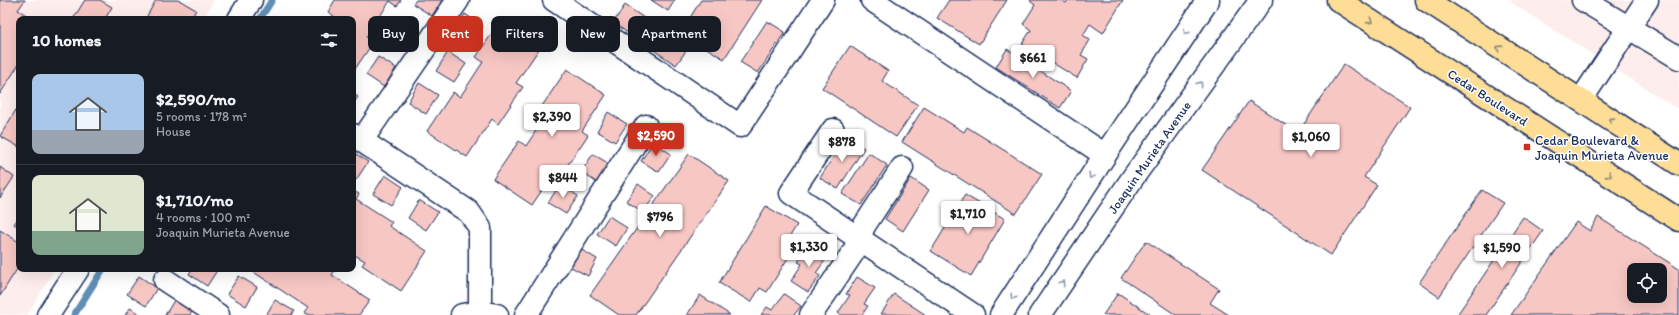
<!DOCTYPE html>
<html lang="en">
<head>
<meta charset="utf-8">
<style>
	:root { --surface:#171b24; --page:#242831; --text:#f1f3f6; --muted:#9ea1a6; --line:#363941; --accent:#c8321e }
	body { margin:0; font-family:Itim,sans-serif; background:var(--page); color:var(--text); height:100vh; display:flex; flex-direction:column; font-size:15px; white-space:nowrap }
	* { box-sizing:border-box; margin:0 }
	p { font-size:13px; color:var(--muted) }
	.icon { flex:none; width:22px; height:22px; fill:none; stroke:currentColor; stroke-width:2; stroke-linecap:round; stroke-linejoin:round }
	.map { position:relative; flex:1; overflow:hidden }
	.panel { position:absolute; left:16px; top:16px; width:340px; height:256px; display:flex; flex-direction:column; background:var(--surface); border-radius:8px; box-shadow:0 4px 16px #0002 }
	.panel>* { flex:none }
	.guide { position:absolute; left:368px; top:16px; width:380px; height:36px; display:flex; gap:8px }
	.fabs { position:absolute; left:1627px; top:263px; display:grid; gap:8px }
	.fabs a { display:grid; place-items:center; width:40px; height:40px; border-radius:8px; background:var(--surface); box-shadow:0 4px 16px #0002; font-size:20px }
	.price { position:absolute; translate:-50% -34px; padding:0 9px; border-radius:4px; background:#fff; color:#222; font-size:13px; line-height:26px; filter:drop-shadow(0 1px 2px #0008) }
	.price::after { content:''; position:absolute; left:50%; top:24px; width:12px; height:9px; margin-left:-6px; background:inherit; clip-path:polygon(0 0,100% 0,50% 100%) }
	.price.on { background:var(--accent); color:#fff }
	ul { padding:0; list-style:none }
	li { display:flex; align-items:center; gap:12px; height:100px; padding:0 16px }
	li+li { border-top:1px solid var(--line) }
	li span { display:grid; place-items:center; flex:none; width:112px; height:80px; border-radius:8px; color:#555 }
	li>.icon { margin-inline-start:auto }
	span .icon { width:48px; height:48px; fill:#fffc; stroke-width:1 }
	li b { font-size:17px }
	h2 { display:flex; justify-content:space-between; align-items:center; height:48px; padding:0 16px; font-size:17px }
	.pill { padding:0 14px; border-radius:8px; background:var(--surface); box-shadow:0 4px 16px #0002; font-size:14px; line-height:36px }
	.pill.on { background:var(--accent); color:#fff }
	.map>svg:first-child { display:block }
</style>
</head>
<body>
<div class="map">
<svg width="1679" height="315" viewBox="0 0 1679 315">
	<rect width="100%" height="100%" fill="#fff"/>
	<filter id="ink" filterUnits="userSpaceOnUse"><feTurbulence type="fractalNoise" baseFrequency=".025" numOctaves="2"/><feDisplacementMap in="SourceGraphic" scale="8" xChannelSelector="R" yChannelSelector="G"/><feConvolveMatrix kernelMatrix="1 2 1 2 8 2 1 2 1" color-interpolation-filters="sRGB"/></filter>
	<g filter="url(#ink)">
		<g fill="#fdeeed">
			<polygon points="0,0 214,0 203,19 19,19 19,269 55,269 27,315 0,315"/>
			<polygon points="1507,0 1679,0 1679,110"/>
		</g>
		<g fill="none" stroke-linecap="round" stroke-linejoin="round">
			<g stroke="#608eb5" stroke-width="7">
				<polyline points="260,19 272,0"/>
				<polyline points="74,315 103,269"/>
			</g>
		</g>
		<g fill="#f7c7c4" stroke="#1b2f5e" fill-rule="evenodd">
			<polygon points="0,0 25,0 18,10 33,19 19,19 19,64 0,94"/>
			<polygon points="85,0 100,0 112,7 105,19 73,19"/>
			<polygon points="156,0 179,0 196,10 191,19 151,19 147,16"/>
			<polygon points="335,0 401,0 397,6 390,1 366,37 374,41 353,72 353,19 332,19 334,16 328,12"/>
			<polygon points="416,0 442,0 432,16 413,4"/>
			<polygon points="651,0 675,0 668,11"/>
			<polygon points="701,0 762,0 724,59 681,32"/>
			<polygon points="949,0 1007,0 979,44 937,18"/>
			<polygon points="1031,0 1061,0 1066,3 1068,0 1123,0 1103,33 1090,24 1083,35 1090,40 1081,55 1088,59 1077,78 1022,44 1031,30 1023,24 1035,5 1030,1"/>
			<polygon points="625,5 688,48 676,65 613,23"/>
			<polygon points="465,14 483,26 472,44 453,33"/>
			<polygon points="394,17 412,29 400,48 382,36"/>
			<polygon points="501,20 541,46 516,83 523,87 498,124 492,119 467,157 427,131 453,92 460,97 483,62 476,57"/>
			<polygon points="767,21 785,32 758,73 740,62"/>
			<polygon points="850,46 888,71 882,81 918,105 896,137 822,88"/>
			<polygon points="1007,49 1071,91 1060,108 996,67"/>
			<polygon points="448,52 466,64 454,82 436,71"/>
			<polygon points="378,57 396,68 384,87 366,75"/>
			<polygon points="1344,64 1410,107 1364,177 1377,185 1331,255 1202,170 1249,101 1298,133"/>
			<polygon points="567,69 606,95 582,131 588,135 563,172 557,168 532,205 493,179 519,141 526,146 549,111 542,106"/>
			<polygon points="419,83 438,95 426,114 408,102"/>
			<polygon points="353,93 358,97 353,104"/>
			<polygon points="19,105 19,147 0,136"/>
			<polygon points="924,107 964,132 967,127 1042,174 1016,214 902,142"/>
			<polygon points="608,112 627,124 615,142 597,131"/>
			<polygon points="846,137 864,148 838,189 820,178"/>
			<polygon points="653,142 671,154 659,172 641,161"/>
			<polygon points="353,152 368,162 356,180 353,178"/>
			<polygon points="869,153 887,165 861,205 842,194"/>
			<polygon points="593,154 611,165 599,184 581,172"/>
			<polygon points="689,154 729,181 636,315 619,315 590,295"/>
			<polygon points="0,167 14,177 0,198"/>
			<polygon points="385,175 403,187 391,205 373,194"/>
			<polygon points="911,178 929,190 903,231 885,219"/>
			<polygon points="560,184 578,196 566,214 548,203"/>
			<polygon points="638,184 655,196 643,212 626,201"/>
			<polygon points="1482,190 1503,203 1439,297 1419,283"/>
			<polygon points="353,191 359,194 356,199 392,222 389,226 427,251 401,291 362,265 365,261 353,254"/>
			<polygon points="965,195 1005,219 971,276 931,251"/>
			<polygon points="419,200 438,212 426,230 408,218"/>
			<polygon points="766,206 797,225 783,247 791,253 767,292 760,288 751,302 719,283"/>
			<polygon points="609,216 627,228 616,246 597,234"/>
			<polygon points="19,217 19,227 14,224"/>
			<polygon points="1523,217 1543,231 1486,315 1457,315"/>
			<path d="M1598 217 1679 269V315H1511L1576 222 1590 231ZM1634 270H1660V296H1634Z"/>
			<polygon points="0,230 19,242 19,266 0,296"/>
			<polygon points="1146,241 1219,289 1210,303 1229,315 1176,315 1121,278"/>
			<polygon points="810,244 828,256 816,273 820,276 808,292 791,281 802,264 798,262"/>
			<polygon points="580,249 597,259 588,276 571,267"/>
			<polygon points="192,269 218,269 207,286 189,274"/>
			<polygon points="249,269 334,269 335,270 332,275 370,300 359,315 307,315 304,313 308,308"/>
			<polygon points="139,276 157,288 146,306 127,294"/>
			<polygon points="239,276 257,287 246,306 227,294"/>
			<polygon points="857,277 875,288 864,304 868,306 862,315 841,315 838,313 850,295 846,294"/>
			<polygon points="1118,293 1151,315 1103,315"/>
			<polygon points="784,294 801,306 794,315 761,315 767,307 772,310"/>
			<polygon points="894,294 926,315 881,314"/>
			<polygon points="700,295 730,315 687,315"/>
			<polygon points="175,299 193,310 190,315 165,315"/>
			<polygon points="275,300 294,311 291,315 266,315"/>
			<polygon points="130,308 141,315 125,315"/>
		</g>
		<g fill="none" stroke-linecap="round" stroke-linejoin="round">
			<defs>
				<g id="minor">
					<polyline points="554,0 740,126 823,0"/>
					<polyline points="872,0 1105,155"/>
					<polyline points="1583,0 1679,58"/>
					<polyline points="239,19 251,0"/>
					<polyline points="1581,100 1647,0"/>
					<polyline points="833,130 791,193 973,315"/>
					<polyline points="353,135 469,212 480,228 480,312"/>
					<polyline points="362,140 458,0"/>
					<polyline points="165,280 218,315"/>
					<polyline points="48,315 78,269"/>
					<polyline points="462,315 480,312 497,315"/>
					<polyline points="526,315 646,126"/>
					<polyline points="811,315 854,251 864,226 902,168"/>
					<polyline points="1001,315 1105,155 1208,0"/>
					<polyline points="1040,315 1134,176 1261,0"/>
				</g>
				<g id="major">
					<polyline points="1338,0 1679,220"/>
					<polyline points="1426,0 1679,164"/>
				</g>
			</defs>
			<use href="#minor" stroke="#1b2f5e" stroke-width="25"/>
			<use href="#major" stroke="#1b2f5e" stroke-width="25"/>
			<use href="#minor" stroke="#fff" stroke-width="22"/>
			<use href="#major" stroke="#fedd96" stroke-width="22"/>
		</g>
		<defs><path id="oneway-chevron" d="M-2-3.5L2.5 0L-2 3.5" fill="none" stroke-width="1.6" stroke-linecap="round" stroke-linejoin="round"/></defs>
		<g stroke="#8c867a">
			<use href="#oneway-chevron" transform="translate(1370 21) rotate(33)"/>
			<use href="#oneway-chevron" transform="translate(1499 48) rotate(-147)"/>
			<use href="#oneway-chevron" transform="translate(1611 120) rotate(-147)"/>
			<use href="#oneway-chevron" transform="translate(1609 175) rotate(33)"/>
		</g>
		<g stroke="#8d97ae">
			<use href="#oneway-chevron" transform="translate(1186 32) rotate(124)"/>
			<use href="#oneway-chevron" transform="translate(1200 84) rotate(-54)"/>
			<use href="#oneway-chevron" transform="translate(1091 176) rotate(123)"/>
			<use href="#oneway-chevron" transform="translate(1062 283) rotate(-56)"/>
			<use href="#oneway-chevron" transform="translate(1013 297) rotate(123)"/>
		</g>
	</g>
	<rect fill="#c8321e" stroke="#fff" stroke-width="1.5" x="1523" y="143" width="8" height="8" rx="2"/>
	<g text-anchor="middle" stroke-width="3" stroke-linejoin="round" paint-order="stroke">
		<g font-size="13" fill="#1b2f5e" stroke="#fff">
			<text transform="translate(1488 97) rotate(33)" y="5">Cedar Boulevard</text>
			<text transform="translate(1149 157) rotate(-55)" y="5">Joaquin Murieta Avenue</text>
		</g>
		<g font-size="13" fill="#1b2f5e" stroke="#fff" text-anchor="start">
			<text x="1535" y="145">Cedar Boulevard &amp;<tspan x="1535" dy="15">Joaquin Murieta Avenue</tspan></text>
		</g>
	</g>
</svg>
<div class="fabs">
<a><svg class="icon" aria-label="locate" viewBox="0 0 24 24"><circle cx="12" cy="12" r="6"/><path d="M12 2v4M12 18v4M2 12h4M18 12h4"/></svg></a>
</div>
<b class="price" style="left:1033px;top:79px">$661</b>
<b class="price" style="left:552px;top:138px">$2,390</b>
<b class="price on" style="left:656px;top:157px">$2,590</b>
<b class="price" style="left:1311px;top:158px">$1,060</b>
<b class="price" style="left:842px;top:163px">$878</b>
<b class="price" style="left:563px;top:199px">$844</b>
<b class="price" style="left:968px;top:235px">$1,710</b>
<b class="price" style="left:660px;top:238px">$796</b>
<b class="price" style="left:809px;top:268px">$1,330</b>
<b class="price" style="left:1502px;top:269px">$1,590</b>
<div class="guide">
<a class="pill">Buy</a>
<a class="pill on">Rent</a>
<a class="pill">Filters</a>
<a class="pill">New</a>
<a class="pill">Apartment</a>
</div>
<section class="panel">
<h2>10 homes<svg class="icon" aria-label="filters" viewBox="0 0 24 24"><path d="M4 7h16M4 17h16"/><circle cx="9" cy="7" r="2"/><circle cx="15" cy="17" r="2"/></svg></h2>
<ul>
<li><span style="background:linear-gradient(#a9c7e8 70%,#9aa5b1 0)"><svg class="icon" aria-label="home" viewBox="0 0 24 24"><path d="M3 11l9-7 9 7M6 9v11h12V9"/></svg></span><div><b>$2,590/mo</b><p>5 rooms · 178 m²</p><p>House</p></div></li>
<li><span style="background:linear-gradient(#dfe7d0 70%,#7fa58c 0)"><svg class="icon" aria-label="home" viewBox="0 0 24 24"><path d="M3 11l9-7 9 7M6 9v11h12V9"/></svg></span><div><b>$1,710/mo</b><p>4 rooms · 100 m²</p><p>Joaquin Murieta Avenue</p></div></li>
</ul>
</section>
</div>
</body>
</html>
